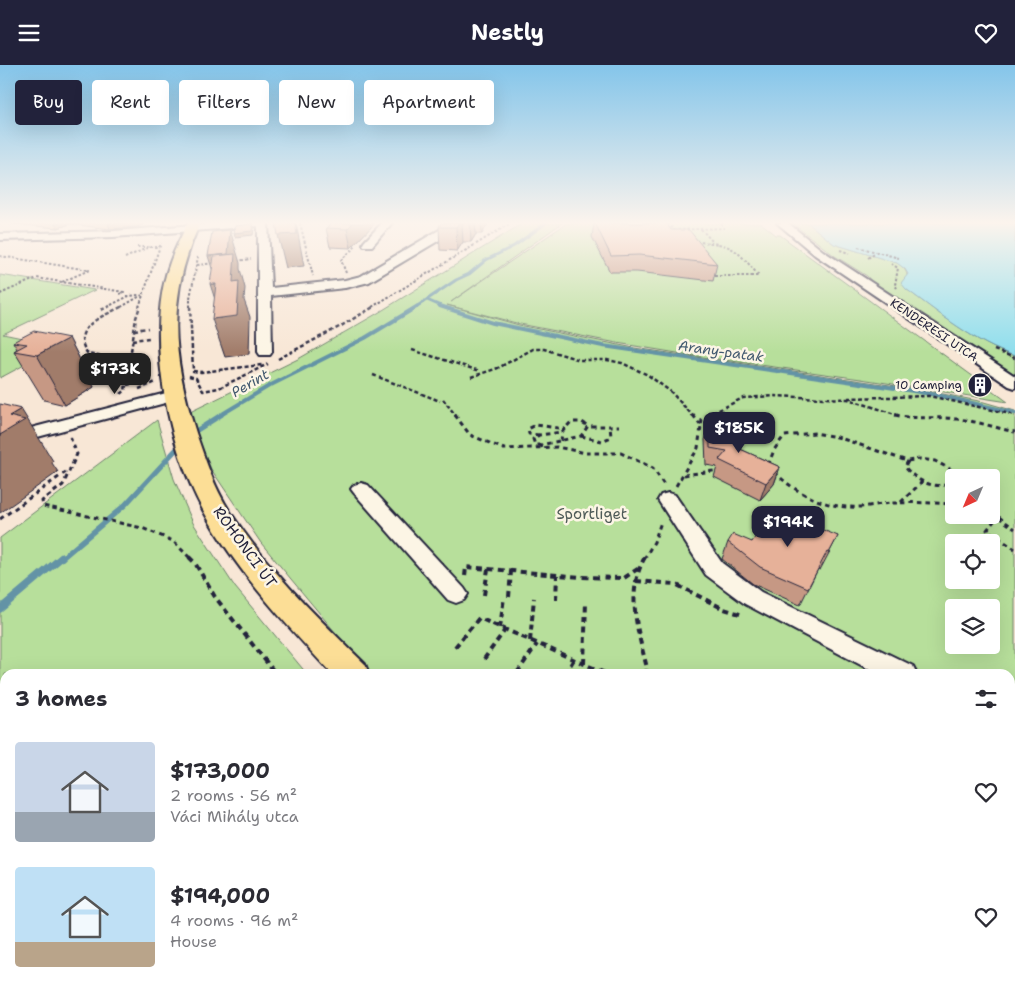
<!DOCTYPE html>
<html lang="en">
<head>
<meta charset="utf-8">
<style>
	:root { --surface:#fff; --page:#f7f7f7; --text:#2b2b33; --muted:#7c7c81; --accent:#22223b }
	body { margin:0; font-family:"Shantell Sans",sans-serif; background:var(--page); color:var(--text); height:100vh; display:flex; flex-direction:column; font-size:19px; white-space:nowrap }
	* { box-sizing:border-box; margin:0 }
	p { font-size:16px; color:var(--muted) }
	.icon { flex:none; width:28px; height:28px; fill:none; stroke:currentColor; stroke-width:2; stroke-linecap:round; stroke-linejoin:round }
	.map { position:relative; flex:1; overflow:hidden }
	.panel { position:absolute; left:0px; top:604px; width:1015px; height:321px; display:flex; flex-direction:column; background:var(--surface); border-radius:15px 15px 0 0; box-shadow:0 5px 20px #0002 }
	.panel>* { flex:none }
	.guide { position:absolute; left:15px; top:15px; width:500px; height:45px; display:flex; gap:10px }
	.needle { width:32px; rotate:224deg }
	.buttons { position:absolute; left:945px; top:404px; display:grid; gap:10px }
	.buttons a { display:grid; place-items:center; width:55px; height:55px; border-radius:5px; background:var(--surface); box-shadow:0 5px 20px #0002; font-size:25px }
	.price { position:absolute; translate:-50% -42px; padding:0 11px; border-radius:10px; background:var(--accent); color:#fff; font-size:16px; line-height:32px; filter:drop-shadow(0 1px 2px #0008) }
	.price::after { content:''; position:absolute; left:50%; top:30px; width:15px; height:11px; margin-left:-8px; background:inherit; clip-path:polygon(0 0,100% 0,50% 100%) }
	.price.selected { background:#222; color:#fff }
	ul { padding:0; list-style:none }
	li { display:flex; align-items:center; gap:15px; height:125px; padding:0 15px }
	li span { display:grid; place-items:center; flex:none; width:140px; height:100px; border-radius:5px; color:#555 }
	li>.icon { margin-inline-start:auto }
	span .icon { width:60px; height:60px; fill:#fffc; stroke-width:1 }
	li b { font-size:21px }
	h2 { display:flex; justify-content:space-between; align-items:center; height:60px; padding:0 15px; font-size:21px }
	.tag { padding:0 18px; border-radius:5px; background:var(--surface); box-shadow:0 5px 20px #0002; font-size:18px; line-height:45px }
	.tag.selected { background:var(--accent); color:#fff }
	header { display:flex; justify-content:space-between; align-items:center; height:65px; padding:0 15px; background:var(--accent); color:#fff; font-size:22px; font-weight:700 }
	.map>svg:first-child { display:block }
</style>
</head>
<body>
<header><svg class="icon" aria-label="menu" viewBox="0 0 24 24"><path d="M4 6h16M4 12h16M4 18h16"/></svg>Nestly<svg class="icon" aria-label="heart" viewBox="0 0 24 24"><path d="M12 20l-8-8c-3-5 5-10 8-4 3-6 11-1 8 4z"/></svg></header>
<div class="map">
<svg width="1015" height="924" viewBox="0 0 1015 924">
	<rect width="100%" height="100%" fill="#f8e7d6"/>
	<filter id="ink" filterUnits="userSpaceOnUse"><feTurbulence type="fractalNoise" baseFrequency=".02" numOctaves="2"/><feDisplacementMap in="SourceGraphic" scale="10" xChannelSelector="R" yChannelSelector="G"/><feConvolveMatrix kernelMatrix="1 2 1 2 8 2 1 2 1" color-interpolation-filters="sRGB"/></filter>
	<g filter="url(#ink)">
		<g fill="#b7df9b" stroke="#6c806b" fill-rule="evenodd">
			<path d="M523 158H562L451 237 567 158H761L776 170H780L1008 337 861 314 695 291 617 278 520 259 447 240 519 260 634 283 917 324 984 337 1015 346V924H791L786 920H1010V609H370L261 478 211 404 188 348 300 293 378 248ZM954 412H991V450H954ZM954 478H991V515H954ZM954 542H991V580H954Z"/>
			<path d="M792 158H808L834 179 897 198C909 206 908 210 906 224 938 247 976 279 1015 291V311L873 218 867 211 835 191Z"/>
			<polygon points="0,210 95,225 3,269 60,281 0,313"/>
			<polygon points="157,355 174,414 193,458 235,522 307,609 5,609 5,920 664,920 669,924 0,924 0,473"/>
		</g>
		<path fill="#8fdeed" stroke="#6393a6" d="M808 158H1015V291C976 279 938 247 906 224L901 218 908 209 905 204 897 198 834 179Z"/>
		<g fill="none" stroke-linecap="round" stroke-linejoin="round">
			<g stroke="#6393a6" stroke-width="3">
				<polyline points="427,235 443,242"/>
				<polyline points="416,242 456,215 469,209 486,195 514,181 546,158"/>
			</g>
			<g stroke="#6393a6" stroke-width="4">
				<polyline points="440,241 493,258 603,281 895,323 937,330 1015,348"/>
				<polyline points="219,351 269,321 365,273 418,241"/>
			</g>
			<g stroke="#6393a6" stroke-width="5">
				<polyline points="191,369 221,350"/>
				<polyline points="61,494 125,440 183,377"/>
			</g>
			<polyline stroke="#6393a6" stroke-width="7" points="0,544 62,492"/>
			<defs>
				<g id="minor">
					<polygon points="220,158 268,158 271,223 345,215 361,211 451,158 463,158 448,170 369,217 345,223 271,231 272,287 270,290 260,290 258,287 258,161 113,172 0,175 0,169 113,166"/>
					<polygon points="382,158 392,158 372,181 364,181 363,179 364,177"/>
					<polygon points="777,158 788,158 823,186 1015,311 1015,323 1009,321 815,190"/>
					<polygon points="174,326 180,328 182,331 180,334 0,382 0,371"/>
					<polygon points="361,418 368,420 464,523 468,529 464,535 456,538 448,535 354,428 351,424 354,420"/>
					<polygon points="668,428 675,430 722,498 761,527 913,601 917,609 878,609 745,539 706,510 658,435 661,430"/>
					<polygon points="1010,648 1015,650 1015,677 1010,675"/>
				</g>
				<g id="major">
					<path d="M188 158H200C166 232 172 292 196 368 205 394 214 422 229 445 266 503 316 551 365 599L369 609H332C285 558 236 506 203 445 169 382 147 281 166 210 171 192 179 175 188 158Z"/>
					<polygon points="721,920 772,920 774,924 723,924"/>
				</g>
			</defs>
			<use href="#minor" stroke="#22223b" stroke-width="4"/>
			<use href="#major" stroke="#22223b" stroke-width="4"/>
			<g stroke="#22223b" stroke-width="2" stroke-dasharray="2.5 2" stroke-linecap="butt">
				<polyline points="300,158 313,211"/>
				<polyline points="668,158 676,167"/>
				<polyline points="701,164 713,177"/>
				<polyline points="673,165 724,163 721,158"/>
				<path d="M696 177C733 178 736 184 759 211"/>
				<polyline points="137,182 149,182"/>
				<polyline points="858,182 899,193"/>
				<polyline points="840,185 849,188"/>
				<polyline points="0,191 89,205 62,217"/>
				<polyline points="125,193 149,182 159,182"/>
				<polyline points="868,193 878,187"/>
				<polyline points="237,196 251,194"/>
				<polyline points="891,199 898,203 895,220 897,223"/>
				<polyline points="197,200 214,198"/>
				<polyline points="346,208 341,195 356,181"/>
				<polyline points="710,211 759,211"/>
				<polyline points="0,229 37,213 124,227 120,229"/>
				<polyline points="107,242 129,231 139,230"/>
				<polyline points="121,242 142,230"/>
				<polyline points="139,242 161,178"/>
				<polyline points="190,242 190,233 198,192"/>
				<polyline points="372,242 511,158"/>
			</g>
			<g stroke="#22223b" stroke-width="2.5" stroke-dasharray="4 2.5" stroke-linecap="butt">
				<polyline points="190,241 193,306 201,307 262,300"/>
				<polyline points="101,245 110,241"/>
				<polyline points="134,265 148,263"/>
				<polyline points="132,275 149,273"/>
				<polyline points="412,285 480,306"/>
				<polyline points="994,285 1015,293"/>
				<polyline points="278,294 341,261 375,241"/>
				<path d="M106 296 109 293 88 289C68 262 104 251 123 241"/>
				<polyline points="101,298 106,296 117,298"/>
				<polyline points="373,310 440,336"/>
				<polyline points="189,311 196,313 203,326 219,323 268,299"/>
				<polyline points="471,312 498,303 533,284 544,284 580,295 607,295 622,298 648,310 671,327 693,351"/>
				<polyline points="87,316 130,290"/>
				<polyline points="127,320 152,314"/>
				<polyline points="139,324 156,317"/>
				<polyline points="121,329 125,326 136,253 140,241"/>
				<polyline points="848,333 929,331 1015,350"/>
				<polyline points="443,334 456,351"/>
				<polyline points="707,351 743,333 774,331 848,334 901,351"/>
			</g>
			<g stroke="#22223b" stroke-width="3" stroke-dasharray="4.5 4" stroke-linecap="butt">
				<polyline points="455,350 470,370 504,384 557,382 586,388 621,388 653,403 664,420"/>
				<polyline points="693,350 700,360"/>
				<path d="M895 350C918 355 935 351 957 354 977 356 996 363 1015 367"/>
				<polyline points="539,370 529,369 528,364 536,360 565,364"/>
				<polyline points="581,371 602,376 611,372 610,361"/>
				<polyline points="70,372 77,389 63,420 42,436 43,441 142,463 173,476 191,494"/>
				<polyline points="561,376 562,367 571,357 582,357 588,361"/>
				<polyline points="541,380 535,380 533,374 539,370 562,367"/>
				<polyline points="542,383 541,380 581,371 588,361 619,361"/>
				<path d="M908 396 905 402C917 417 936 426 954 417"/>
				<polyline points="767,398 769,398 774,385 784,371 815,368 837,372 907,396 920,394 935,396 950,404 955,412"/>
				<path d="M775 407C792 426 824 442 850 442 865 443 881 438 896 438 915 437 935 438 954 439"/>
				<polyline points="684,410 720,405"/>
				<polyline points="676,421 698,383 702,355 708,350"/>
				<polyline points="901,437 922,417"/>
				<polyline points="991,447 994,456 987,465 1015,484"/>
				<polyline points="992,447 1015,464"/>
				<polyline points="0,454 70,404"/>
				<polyline points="644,494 654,477 661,457"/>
			</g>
			<g stroke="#22223b" stroke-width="4" stroke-dasharray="6 4.5" stroke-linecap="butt">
				<polyline points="189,492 195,498 215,532 276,609"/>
				<path d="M645 492C625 527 638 567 647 603L646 609"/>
				<polyline points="465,511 466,502 581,512 624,513 639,503"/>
				<polyline points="636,516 675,519 724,544 743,550"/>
				<polyline points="484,530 488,504"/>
				<polyline points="509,532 511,506"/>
				<polyline points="556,535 557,510"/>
				<polyline points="500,563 504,532"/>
				<polyline points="530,576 534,533"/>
				<polyline points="455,582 479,553 607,609"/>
				<polyline points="484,594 505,565"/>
				<polyline points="584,599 586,537"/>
				<polyline points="517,608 537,579"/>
				<polyline points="565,609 574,594"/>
			</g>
			<g stroke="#22223b" stroke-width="5" stroke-dasharray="8 5.5" stroke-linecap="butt">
				<polyline points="622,920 622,924"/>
				<polyline points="667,920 672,924"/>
			</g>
			<use href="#minor" fill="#fcf5e5" fill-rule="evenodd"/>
			<use href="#major" fill="#fcde96" fill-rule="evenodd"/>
		</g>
		<g fill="#c69884" stroke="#22223b">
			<polygon points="2,158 147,158 137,162 110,164 70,159 58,163"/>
			<polygon points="375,158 351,183 330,182 326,163"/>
			<polygon points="441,158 488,158 482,169 476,169 471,177 463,177 457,186 440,185 439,162"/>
			<polygon points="594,158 666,158 671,165 717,199 713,216 637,207 610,207 592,172"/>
			<polygon points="69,273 94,322 65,340 44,335 14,286 17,284 13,277"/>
			<polygon points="710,358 738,383 780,402 774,419 760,435 714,412 717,402 706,400 705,375"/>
			<polygon points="838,471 820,505 818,504 800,540 753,519 722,494 728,477 752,477"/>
		</g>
		<g fill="#a17c6b" stroke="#22223b">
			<polygon points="55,158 70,158 70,159 58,163"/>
			<polygon points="108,158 147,158 137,162 110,164"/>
			<polygon points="295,158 296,158 304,201 286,203 278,170"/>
			<polygon points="353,158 375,158 351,183 347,164"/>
			<polygon points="459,158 462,158 463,177 457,186 456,162"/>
			<polygon points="470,158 475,158 476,169 471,177"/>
			<polygon points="481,158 488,158 482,169"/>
			<polygon points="253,159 254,163 253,170 235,172 234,168"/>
			<polygon points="230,165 240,198 240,204 245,223 244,235 250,252 249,289 225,292 212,254 221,253 210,219 216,219 219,225 208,191"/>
			<polygon points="69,273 94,322 65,340 37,290"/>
			<polygon points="21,344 53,396 52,398 58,407 0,448 0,370 9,351"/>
			<polygon points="780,402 774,419 760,435 766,418"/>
		</g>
		<g fill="#e6b199" stroke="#22223b">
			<polygon points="276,158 295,158 297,169 278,170"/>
			<polygon points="331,158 353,158 347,164 326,163"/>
			<polygon points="441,158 459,158 456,162 439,162"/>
			<polygon points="595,158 666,158 671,165 689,165 717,199 639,190 611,191"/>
			<polygon points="253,159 252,166 234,168 235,161"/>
			<polygon points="230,165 228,189 208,191 212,167"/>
			<polygon points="235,189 233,217 239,216 237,251 212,254 216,219 210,219 214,191"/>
			<polygon points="34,266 69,273 37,290 14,286 27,279 13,277"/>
			<polygon points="0,339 21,344 9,351 25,355 0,370"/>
			<polygon points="710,358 734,361 738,383 780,402 766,418 719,395 727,386 710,383"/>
			<polygon points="773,445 838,471 829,488 827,487 808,523 760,502 728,477 733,469 752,477"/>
		</g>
	</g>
	<linearGradient id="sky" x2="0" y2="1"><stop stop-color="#84c5ea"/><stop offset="0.55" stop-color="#fcf4ed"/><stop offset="1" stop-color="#fcf4ed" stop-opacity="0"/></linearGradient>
	<rect width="1015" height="287" fill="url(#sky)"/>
	<defs>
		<symbol id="building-disc" viewBox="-11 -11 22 22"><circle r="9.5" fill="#22223b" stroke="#fcf5e5"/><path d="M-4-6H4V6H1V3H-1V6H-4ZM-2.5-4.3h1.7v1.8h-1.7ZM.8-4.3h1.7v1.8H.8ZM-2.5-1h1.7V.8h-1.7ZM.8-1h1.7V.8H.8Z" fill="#fff"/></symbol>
	</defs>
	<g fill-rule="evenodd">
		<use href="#building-disc" x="966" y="306" width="28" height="28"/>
	</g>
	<g text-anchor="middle" stroke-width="5" stroke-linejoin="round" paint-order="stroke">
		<g font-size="12" fill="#22223b" stroke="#fcf5e5">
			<text transform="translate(934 265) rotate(34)" y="4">KENDERESI UTCA</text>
		</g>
		<g font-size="12" fill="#22223b" stroke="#fcf5e5" text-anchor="end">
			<text x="962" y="324">10 Camping</text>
		</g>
		<g font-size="14" font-style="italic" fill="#435a70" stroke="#fcf5e5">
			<text transform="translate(721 286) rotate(8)" y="5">Arany-patak</text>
			<text transform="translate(250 318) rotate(-30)" y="5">Perint</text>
		</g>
		<g font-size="15" fill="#4f5b58" stroke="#fcf5e5">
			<text x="592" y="454">Sportliget</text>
		</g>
		<g font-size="15" fill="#22223b" stroke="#fcf5e5">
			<text transform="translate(245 482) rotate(54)" y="5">ROHONCI ÚT</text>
		</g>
	</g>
</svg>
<div class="buttons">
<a><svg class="needle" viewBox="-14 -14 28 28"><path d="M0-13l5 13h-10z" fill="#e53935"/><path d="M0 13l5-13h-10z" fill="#7c7c81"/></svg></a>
<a><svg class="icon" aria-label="locate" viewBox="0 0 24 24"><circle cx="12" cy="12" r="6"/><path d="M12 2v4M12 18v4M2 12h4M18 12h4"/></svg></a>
<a><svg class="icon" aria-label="layers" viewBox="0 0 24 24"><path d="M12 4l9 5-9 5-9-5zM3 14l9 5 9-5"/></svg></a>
</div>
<b class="price selected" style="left:115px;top:330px">$173K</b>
<b class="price" style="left:739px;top:389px">$185K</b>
<b class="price" style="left:788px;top:483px">$194K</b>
<div class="guide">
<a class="tag selected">Buy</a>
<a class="tag">Rent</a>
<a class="tag">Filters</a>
<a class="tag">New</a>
<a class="tag">Apartment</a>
</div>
<section class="panel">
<h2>3 homes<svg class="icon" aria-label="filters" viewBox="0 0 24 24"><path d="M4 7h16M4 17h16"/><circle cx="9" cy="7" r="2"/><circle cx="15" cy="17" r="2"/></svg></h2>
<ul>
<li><span style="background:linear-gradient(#c9d6e8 70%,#9aa5b1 0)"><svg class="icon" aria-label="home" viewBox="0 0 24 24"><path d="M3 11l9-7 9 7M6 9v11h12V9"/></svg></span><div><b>$173,000</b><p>2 rooms · 56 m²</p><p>Váci Mihály utca</p></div><svg class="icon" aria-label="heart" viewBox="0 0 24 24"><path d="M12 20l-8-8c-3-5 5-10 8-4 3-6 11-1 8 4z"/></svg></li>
<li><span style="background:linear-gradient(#bfe0f5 75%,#b9a48a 0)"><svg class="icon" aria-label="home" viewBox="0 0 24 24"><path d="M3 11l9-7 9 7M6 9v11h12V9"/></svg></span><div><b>$194,000</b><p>4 rooms · 96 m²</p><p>House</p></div><svg class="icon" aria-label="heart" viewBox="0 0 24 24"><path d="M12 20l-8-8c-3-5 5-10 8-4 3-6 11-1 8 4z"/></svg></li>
</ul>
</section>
</div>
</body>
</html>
